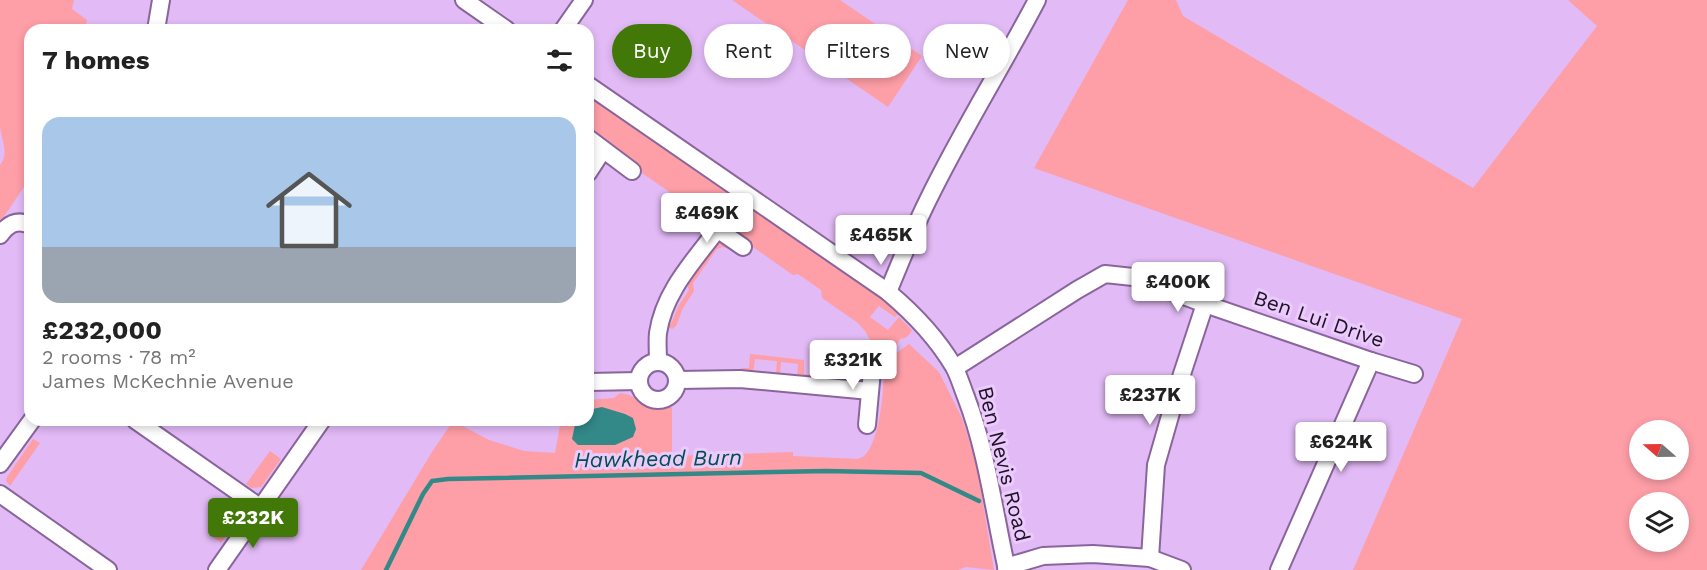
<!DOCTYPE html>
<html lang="en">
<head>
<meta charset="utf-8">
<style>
	:root { --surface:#fff; --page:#f6f6f6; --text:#222; --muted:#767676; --line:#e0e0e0; --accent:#417808 }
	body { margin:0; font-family:"Work Sans",sans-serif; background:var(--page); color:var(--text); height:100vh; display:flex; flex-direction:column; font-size:22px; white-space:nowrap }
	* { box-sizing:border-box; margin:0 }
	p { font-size:20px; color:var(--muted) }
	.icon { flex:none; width:33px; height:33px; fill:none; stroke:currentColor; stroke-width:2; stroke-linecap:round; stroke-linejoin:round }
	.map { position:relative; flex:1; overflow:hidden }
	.sheet { position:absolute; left:24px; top:24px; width:570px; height:402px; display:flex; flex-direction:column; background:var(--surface); border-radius:18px; box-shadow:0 3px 9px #0003 }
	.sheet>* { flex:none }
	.banner { position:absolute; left:612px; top:24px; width:570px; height:54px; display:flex; gap:12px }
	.needle { width:39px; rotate:290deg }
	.fabs { position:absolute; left:1629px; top:420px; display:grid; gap:12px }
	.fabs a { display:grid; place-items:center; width:60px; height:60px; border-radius:50%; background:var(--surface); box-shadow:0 3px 9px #0003; font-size:30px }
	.price { position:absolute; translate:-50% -51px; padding:0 14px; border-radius:6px; background:#fff; color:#222; font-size:20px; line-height:39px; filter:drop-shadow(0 2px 3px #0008) }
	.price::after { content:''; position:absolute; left:50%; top:36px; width:18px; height:14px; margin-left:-9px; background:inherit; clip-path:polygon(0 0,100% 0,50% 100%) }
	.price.on { background:var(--accent); color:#fff }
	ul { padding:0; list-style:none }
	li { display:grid; align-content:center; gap:12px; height:318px; padding:0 18px }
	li+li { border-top:2px solid var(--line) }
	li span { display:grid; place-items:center; height:186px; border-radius:18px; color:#555 }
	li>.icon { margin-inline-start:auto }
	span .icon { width:108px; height:108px; fill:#fffc; stroke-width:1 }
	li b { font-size:26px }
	h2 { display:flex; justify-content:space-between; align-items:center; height:72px; padding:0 18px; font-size:26px }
	.chip { padding:0 21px; border-radius:27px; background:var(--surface); box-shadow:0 3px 9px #0003; font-size:21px; line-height:54px }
	.chip.on { background:var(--accent); color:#fff }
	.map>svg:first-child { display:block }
</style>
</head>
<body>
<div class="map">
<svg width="1707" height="570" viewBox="0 0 1707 570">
	<rect width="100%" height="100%" fill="#e2baf6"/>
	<g fill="#fe9ea7" fill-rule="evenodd">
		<path d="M0 0H74L72 9 87 20 85 30H30V178L5 215 0 220V165C10 153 1 140 0 126 0 84 0 42 0 0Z"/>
		<polygon points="732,0 840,0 922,56 888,107"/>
		<path d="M1128 0H1176L1183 16 1473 188 1597 26 1568 0H1707V570H1353L1462 319 1034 168ZM1640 430H1678V470H1640ZM1640 502H1678V542H1640Z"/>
		<path d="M588 90 882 297 902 314 901 316 898 314 895 317 879 306 870 317 888 330 899 317 912 330C910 335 905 339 900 339 894 352 889 351 875 349L865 331 858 323 822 298 821 290 798 274 793 275 750 245 751 242 694 203 687 204 639 171 637 167 638 164 588 129Z"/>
		<path d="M725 242 733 246 732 251C726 247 723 246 717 249L693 283 694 291 683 308 676 326 672 329 667 326 672 322 678 307 689 290 687 283 714 246 719 243Z"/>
		<path d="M909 344 939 372 962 418 976 461 994 570 966 567 958 570H361L432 452 453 421 489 440 524 451 555 453 561 420H588V400L614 398 620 393C642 395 644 416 672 407V456L793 452V456L858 459C860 458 865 456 866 454 880 438 884 389 884 368L878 363 879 356 895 354Z"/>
		<path d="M750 354 804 360V374L851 379C858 376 860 373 861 365L865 366C864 373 863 378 857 382L797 377 798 364 781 362 780 374 776 373 777 361 755 359 753 372H743L741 368H749Z"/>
		<polygon points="33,439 40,443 10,486 6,481 7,477"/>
		<polygon points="270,451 281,459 261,487 251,488 246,484"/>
		<polygon points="233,501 237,505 241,512 221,543 210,534"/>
	</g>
	<polygon fill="#328988" points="602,407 625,414 633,418 636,429 633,437 615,445 578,445 572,439 576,420 588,420 588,410"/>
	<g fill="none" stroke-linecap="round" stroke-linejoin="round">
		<polyline stroke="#328988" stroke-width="4.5" points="386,570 423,494 432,481 448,479 826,471 921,473 979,501"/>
		<defs>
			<g id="street">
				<polyline points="464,0 507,30"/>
				<polyline points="156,30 161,0"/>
				<polyline points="563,30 584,0"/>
				<path d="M588 85 888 292C913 313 937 338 954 367 959 376 962 387 966 397 987 452 994 512 1007 570"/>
				<polyline points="588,138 632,171"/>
				<polyline points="588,173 603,150"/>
				<polyline points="691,211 743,247"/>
				<path d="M0 235C8 224 17 219 30 225"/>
				<path d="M888 292C901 261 913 230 928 200 961 132 1002 67 1037 0"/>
				<path d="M658 361C658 352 657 342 658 333 664 292 693 262 717 230"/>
				<circle cx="658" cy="381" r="19"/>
				<polyline points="955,368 1077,290 1105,274 1133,277 1205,304 1371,361 1414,374"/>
				<polyline points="678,380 740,379 870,391"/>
				<polyline points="588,382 639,381"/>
				<polyline points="135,420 261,508"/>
				<polyline points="867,425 873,360"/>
				<polyline points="0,464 32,420"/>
				<polyline points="0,494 108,570"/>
				<polyline points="1150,558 1156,465 1182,374 1205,304"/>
				<polyline points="1006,567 1043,556 1093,554 1150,558 1182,570"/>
				<polyline points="217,570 322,420"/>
				<polyline points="1279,570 1371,361"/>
			</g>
		</defs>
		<use href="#street" stroke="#8a659c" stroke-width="20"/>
		<use href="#street" stroke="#fff" stroke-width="16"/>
	</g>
	<g text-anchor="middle" stroke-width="6" stroke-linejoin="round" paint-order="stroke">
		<g font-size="21" fill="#1f1126" stroke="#ebcbfb">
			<text transform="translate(1319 319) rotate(19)" y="7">Ben Lui Drive</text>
			<text transform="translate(1004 464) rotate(76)" y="7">Ben Nevis Road</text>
		</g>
		<g font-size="22" font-style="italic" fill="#004f4e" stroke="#ebcbfb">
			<text transform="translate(658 458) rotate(-1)" y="8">Hawkhead Burn</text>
		</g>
	</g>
</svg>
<div class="fabs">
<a><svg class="needle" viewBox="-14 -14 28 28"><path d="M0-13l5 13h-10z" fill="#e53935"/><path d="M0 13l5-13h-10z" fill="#767676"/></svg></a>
<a><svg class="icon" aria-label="layers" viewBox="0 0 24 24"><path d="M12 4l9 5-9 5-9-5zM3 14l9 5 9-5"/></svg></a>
</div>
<b class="price" style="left:707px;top:244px">£469K</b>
<b class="price" style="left:881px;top:266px">£465K</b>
<b class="price" style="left:1178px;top:313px">£400K</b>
<b class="price" style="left:853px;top:391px">£321K</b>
<b class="price" style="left:1150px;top:426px">£237K</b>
<b class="price" style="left:1341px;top:473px">£624K</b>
<b class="price on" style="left:253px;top:549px">£232K</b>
<div class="banner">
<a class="chip on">Buy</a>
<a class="chip">Rent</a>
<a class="chip">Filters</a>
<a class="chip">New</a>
</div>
<section class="sheet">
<h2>7 homes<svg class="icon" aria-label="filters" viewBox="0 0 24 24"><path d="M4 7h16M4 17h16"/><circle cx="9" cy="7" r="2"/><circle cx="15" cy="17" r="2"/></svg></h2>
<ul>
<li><span style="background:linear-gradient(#a9c7e8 70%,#9aa5b1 0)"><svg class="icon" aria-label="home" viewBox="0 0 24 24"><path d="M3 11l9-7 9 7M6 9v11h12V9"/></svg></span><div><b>£232,000</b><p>2 rooms · 78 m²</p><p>James McKechnie Avenue</p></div></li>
</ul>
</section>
</div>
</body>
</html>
